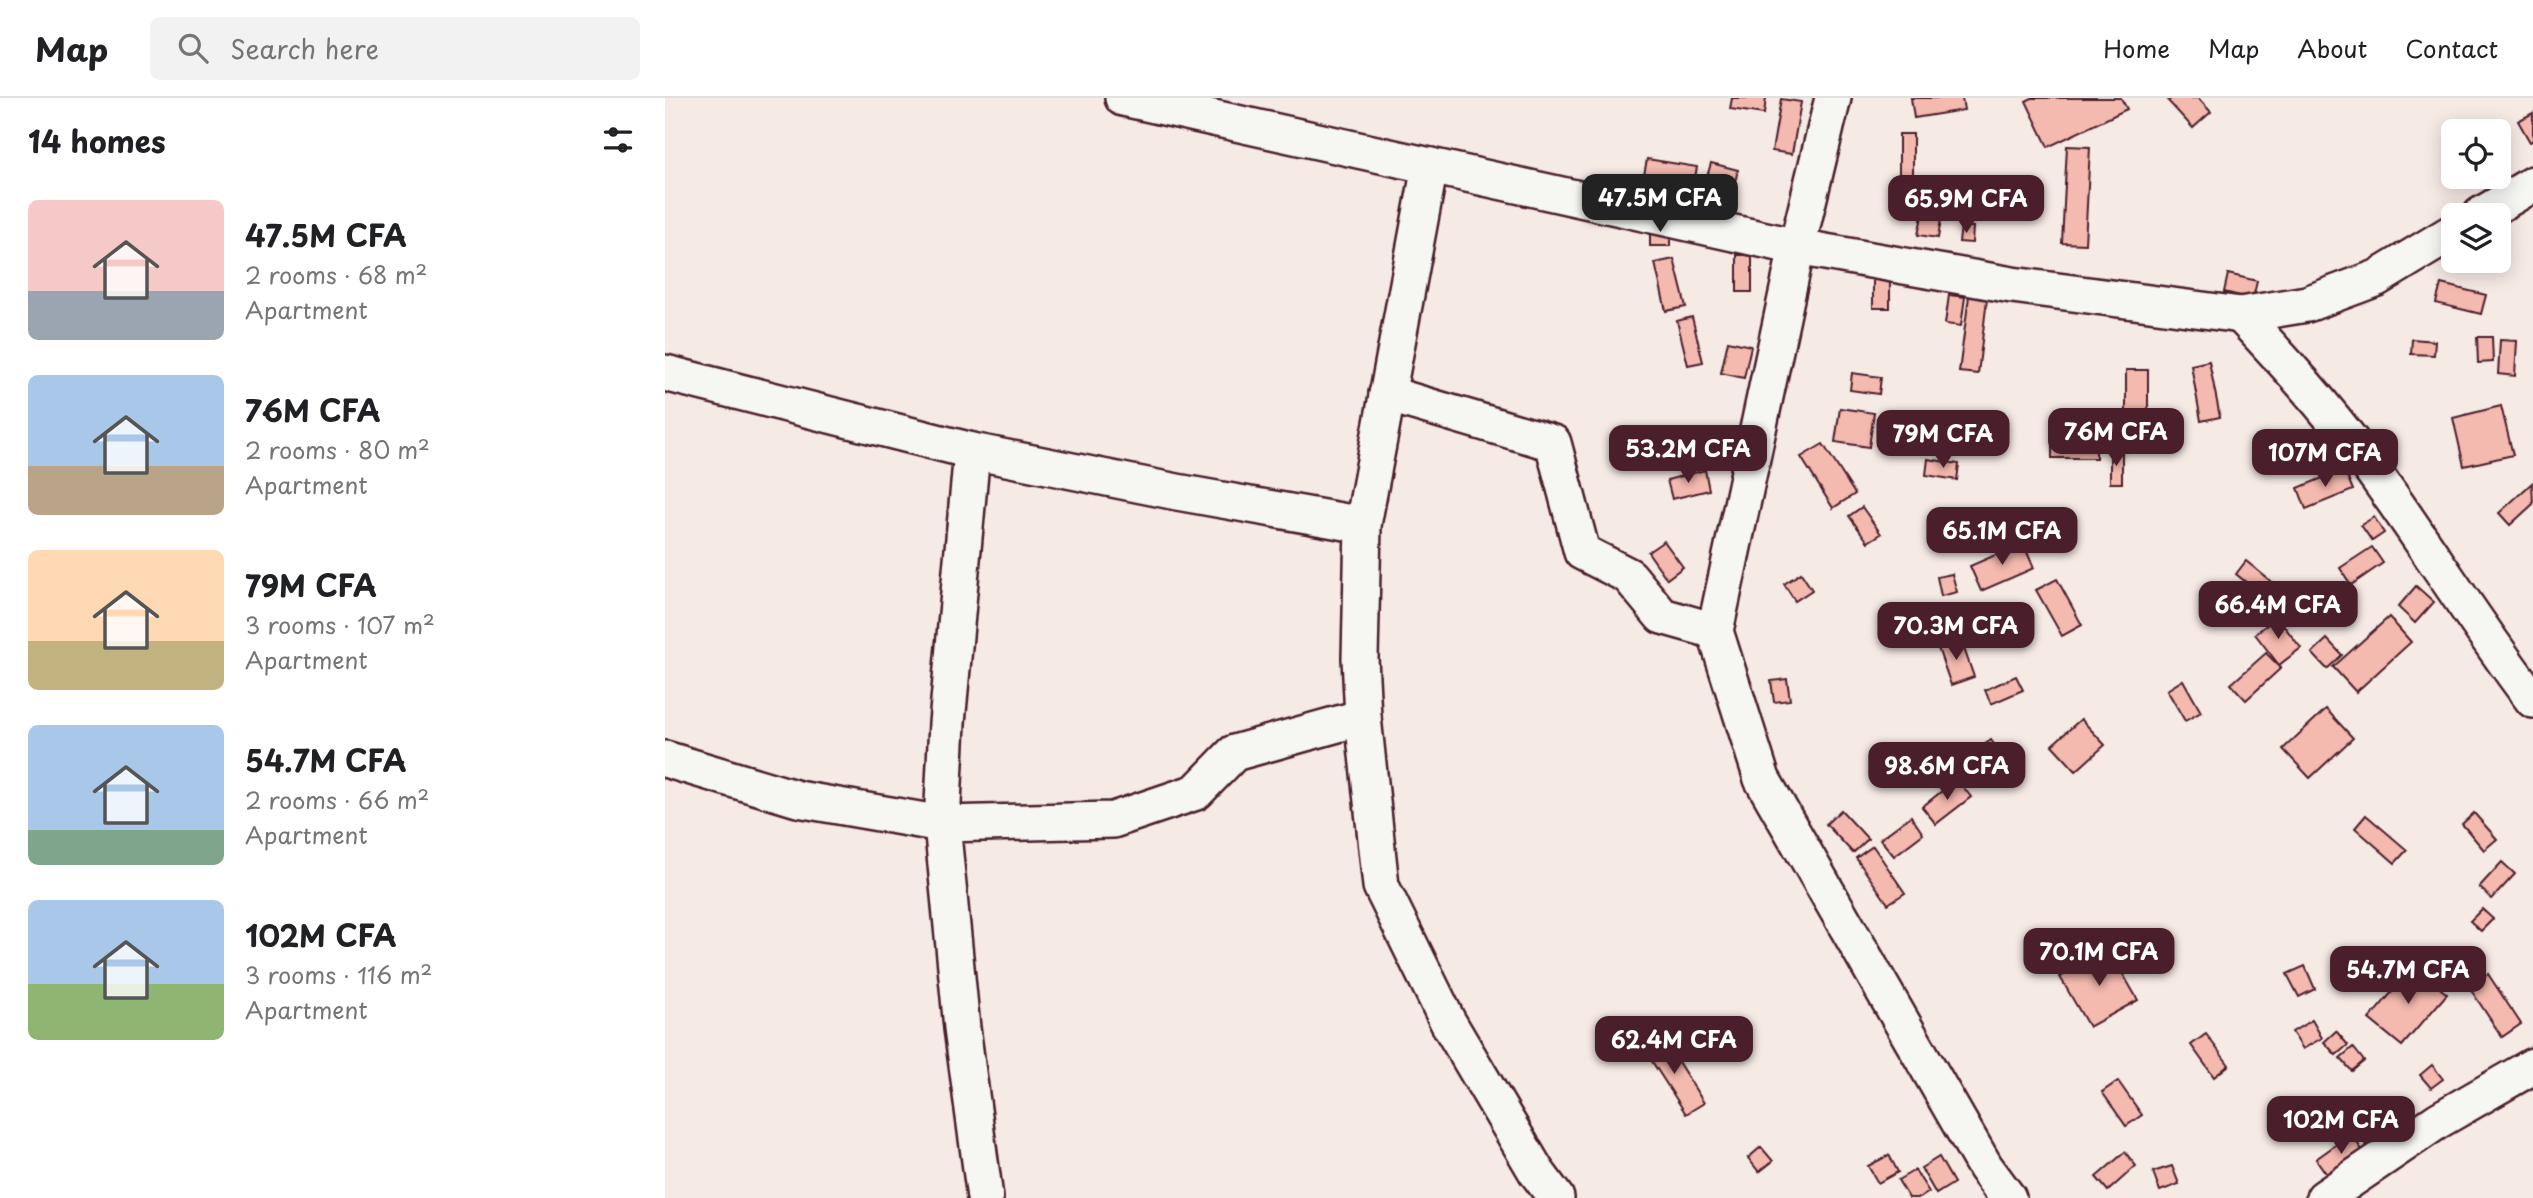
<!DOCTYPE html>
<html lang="en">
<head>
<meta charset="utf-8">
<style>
	:root { --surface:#fff; --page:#f2f2f2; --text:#202124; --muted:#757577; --line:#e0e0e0; --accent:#4a1f2b }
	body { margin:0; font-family:"Playpen Sans",sans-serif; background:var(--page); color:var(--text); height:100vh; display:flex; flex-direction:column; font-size:26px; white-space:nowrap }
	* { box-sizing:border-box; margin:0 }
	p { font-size:23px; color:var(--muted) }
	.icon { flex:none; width:38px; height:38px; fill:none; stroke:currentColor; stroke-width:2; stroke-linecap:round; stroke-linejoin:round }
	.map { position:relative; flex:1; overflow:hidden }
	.panel { display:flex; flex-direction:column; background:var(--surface); width:665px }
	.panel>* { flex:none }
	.buttons { position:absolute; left:1776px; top:21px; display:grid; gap:14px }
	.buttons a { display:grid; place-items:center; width:70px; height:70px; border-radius:10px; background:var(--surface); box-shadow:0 4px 18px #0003; font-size:35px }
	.price { position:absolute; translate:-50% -60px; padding:0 16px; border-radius:14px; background:var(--accent); color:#fff; font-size:23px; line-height:46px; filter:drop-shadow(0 2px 4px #0008) }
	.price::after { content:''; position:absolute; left:50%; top:42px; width:21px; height:16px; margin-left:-10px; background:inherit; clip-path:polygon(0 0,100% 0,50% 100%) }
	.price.on { background:#222; color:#fff }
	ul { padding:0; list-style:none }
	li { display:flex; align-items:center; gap:21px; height:175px; padding:0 28px }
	li span { display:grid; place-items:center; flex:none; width:196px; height:140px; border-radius:10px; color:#555 }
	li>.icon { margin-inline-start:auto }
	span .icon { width:84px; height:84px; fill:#fffc; stroke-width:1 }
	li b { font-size:30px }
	h2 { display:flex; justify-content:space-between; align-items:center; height:84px; padding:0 28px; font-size:30px }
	header { display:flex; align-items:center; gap:42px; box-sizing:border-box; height:98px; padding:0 35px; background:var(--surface); border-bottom:2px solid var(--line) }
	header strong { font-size:33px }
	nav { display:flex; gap:38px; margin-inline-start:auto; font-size:24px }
	.search { width:490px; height:63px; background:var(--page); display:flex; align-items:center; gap:18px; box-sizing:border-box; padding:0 24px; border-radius:10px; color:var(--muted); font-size:26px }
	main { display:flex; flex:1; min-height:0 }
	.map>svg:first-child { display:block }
</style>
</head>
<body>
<header>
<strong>Map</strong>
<div class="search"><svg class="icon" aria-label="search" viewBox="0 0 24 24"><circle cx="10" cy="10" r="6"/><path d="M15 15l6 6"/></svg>Search here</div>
<nav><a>Home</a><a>Map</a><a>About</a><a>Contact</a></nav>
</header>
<main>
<section class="panel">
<h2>14 homes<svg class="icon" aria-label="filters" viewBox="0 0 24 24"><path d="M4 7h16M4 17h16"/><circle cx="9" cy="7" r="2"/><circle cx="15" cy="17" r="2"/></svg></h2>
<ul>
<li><span style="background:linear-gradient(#f6c9c9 65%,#9aa5b1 0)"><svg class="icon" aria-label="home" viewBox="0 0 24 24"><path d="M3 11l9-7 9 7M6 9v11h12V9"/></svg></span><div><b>47.5M CFA</b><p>2 rooms · 68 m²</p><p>Apartment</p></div></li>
<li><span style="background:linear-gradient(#a9c7e8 65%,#b9a48a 0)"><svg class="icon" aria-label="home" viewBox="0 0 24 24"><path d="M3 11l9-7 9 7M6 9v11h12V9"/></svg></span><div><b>76M CFA</b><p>2 rooms · 80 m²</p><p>Apartment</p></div></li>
<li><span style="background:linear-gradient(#ffd9b3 65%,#c2b280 0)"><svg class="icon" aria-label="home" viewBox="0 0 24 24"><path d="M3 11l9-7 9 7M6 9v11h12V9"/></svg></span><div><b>79M CFA</b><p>3 rooms · 107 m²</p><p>Apartment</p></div></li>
<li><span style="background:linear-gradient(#a9c7e8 75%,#7fa58c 0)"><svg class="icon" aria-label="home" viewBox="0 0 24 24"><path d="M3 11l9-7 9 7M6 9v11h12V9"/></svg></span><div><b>54.7M CFA</b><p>2 rooms · 66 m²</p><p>Apartment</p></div></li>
<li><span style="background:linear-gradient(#a9c7e8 60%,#8fb573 0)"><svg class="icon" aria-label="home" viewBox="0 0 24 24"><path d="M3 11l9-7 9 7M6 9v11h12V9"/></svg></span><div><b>102M CFA</b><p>3 rooms · 116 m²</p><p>Apartment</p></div></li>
</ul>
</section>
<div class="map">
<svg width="1868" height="1100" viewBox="0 0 1868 1100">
	<rect width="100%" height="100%" fill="#f6eae5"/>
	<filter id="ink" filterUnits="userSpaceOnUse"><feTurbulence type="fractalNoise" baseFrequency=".0143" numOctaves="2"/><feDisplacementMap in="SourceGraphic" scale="14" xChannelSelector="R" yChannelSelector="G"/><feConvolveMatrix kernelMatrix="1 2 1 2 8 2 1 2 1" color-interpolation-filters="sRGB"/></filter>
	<g filter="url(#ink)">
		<g fill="#f4b9af" stroke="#4a1f2b" stroke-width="2">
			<polygon points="1067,0 1101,0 1099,16 1065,11"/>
			<polygon points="1246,0 1297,0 1299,12 1249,20"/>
			<polygon points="1367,0 1456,0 1462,11 1383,49 1361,3"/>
			<polygon points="1507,0 1533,0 1546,14 1528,30 1503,3"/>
			<polygon points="1116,1 1136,4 1127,56 1107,53"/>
			<polygon points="1868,15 1868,42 1865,44 1853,23"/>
			<rect x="1234" y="36" width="14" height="57"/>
			<polygon points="1402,48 1425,49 1420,146 1397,145"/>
			<polygon points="982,61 1032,69 1029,85 979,77"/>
			<polygon points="1046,65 1073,72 1066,100 1038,93"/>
			<polygon points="1257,118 1276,121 1273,140 1253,137"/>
			<rect x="985" y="124" width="20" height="24"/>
			<polygon points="1296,128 1308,129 1307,145 1294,144"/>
			<rect x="1072" y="157" width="15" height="37"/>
			<polygon points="1009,161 1021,209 1001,213 990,165"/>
			<rect x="1208" y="171" width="17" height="39"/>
			<polygon points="1563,176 1592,183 1588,201 1559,194"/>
			<polygon points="1776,186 1821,197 1816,216 1771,205"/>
			<polygon points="1284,197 1300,199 1296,228 1280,226"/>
			<polygon points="1304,198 1322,201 1313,276 1294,274"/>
			<polygon points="1027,219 1038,264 1023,267 1012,223"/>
			<polygon points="1812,239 1827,239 1828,264 1813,265"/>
			<polygon points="1747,241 1770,243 1769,257 1746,256"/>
			<polygon points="1835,242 1852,243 1850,278 1833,276"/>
			<polygon points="1063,243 1086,248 1079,280 1056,275"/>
			<polygon points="1544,263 1555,319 1536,323 1526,267"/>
			<rect x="1461" y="272" width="22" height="79"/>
			<polygon points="1187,275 1216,279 1214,296 1185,292"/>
			<polygon points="1836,308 1848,357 1799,368 1788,320"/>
			<polygon points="1175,310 1209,315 1204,349 1170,344"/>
			<polygon points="1335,330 1336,354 1302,356 1300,332"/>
			<rect x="1387" y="339" width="44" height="21"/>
			<polygon points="1158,346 1190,396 1168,410 1136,359"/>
			<rect x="1445" y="354" width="12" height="31"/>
			<polygon points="1263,361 1294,366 1292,382 1261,377"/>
			<polygon points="1679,371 1688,392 1641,411 1633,390"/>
			<polygon points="1040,372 1044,392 1007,401 1002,382"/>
			<polygon points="1867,385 1868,406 1845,427 1834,415"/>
			<polygon points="1197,409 1216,436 1203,444 1184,418"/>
			<polygon points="1709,419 1719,435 1707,443 1696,427"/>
			<polygon points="999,443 1018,469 1002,481 983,454"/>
			<polygon points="1358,445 1369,470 1316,493 1305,468"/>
			<polygon points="1707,449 1718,465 1686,487 1675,470"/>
			<polygon points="1581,463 1614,490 1604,503 1571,476"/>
			<polygon points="1136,475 1147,492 1130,503 1119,486"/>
			<polygon points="1287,476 1292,494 1276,498 1272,479"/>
			<polygon points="1392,481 1417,527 1397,538 1371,492"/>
			<polygon points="1751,488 1769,504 1750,525 1733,509"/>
			<polygon points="1612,519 1636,550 1614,567 1590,536"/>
			<polygon points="1724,519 1746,544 1691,594 1668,569"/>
			<polygon points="1662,541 1677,557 1662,571 1647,555"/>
			<polygon points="1296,542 1309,579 1286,587 1273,550"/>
			<polygon points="1601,555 1616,570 1581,602 1566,586"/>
			<polygon points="1351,578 1358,592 1326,606 1320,592"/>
			<polygon points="1122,581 1125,602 1109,604 1106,583"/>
			<polygon points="1518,582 1536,614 1520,623 1502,592"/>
			<polygon points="1661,611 1688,640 1645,680 1618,651"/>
			<polygon points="1416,621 1440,647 1411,673 1387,647"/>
			<polygon points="1326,642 1340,661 1304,687 1290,668"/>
			<polygon points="1292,681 1306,699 1271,726 1257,709"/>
			<polygon points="1176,712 1203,741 1188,755 1161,726"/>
			<polygon points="1809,715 1832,741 1819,752 1797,726"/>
			<polygon points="1701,717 1742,752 1730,765 1690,730"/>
			<polygon points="1246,718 1258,736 1229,758 1215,741"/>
			<polygon points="1208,748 1240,795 1223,806 1191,760"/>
			<polygon points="1837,764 1850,776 1827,801 1814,789"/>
			<polygon points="1817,811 1828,821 1816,833 1805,823"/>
			<polygon points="1444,852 1473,902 1424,929 1395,879"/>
			<polygon points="1640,868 1650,891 1634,899 1622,876"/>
			<polygon points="1749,868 1782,896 1737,948 1704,921"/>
			<polygon points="1823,876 1856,926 1837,939 1804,889"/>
			<polygon points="1647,922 1657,940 1638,951 1627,934"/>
			<polygon points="1671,933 1683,947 1671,957 1659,944"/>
			<polygon points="1541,936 1564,967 1549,979 1526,947"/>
			<polygon points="998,940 1039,1005 1021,1016 979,951"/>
			<polygon points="1688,949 1699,963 1687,973 1675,960"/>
			<polygon points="1767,967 1778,981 1766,990 1755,977"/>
			<polygon points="1453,983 1477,1017 1461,1028 1437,994"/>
			<polygon points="1729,1019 1738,1031 1706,1053 1697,1041"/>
			<polygon points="1686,1036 1700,1056 1665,1081 1651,1061"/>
			<polygon points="1096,1049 1108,1063 1094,1074 1083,1060"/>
			<polygon points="1460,1054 1471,1068 1443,1093 1431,1079"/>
			<polygon points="1224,1057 1233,1074 1213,1085 1203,1068"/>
			<polygon points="1274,1059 1289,1085 1271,1096 1256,1070"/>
			<polygon points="1507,1068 1514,1086 1495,1093 1488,1074"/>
			<polygon points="1250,1072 1264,1094 1255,1100 1244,1100 1233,1082"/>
		</g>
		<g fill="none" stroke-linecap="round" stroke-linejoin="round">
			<defs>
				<g id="minor">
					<polyline points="458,0 1132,149 1347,187 1576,217 1642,206 1712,180 1788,134"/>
					<polyline points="1168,0 1132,149 1050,533 1097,681 1320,1069 1343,1100"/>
					<polyline points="765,68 698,427 695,560 698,619 716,788 783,924 871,1073 891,1100"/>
					<polyline points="1816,117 1868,86"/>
					<path d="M1576 217C1619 263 1660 308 1697 358 1756 438 1808 523 1868 602"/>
					<polyline points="0,275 307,353 512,394 698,427"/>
					<polyline points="722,296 888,345 917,454 964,478 997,518 1050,533"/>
					<polyline points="307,353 282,625 277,726 297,930 320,1100"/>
					<polyline points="0,661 133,701 277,726 448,722 531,694 569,655 698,619"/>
					<polyline points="1659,1100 1774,1022 1868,968"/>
				</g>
			</defs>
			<use href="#minor" stroke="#4a1f2b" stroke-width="40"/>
			<use href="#minor" stroke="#f6f6f2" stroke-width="35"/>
		</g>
	</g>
</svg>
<div class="buttons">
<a><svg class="icon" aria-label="locate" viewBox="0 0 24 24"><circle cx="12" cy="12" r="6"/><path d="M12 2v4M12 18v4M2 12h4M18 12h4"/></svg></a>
<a><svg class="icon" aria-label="layers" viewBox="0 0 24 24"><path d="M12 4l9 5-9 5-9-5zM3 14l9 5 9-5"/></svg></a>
</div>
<b class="price on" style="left:995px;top:136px">47.5M CFA</b>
<b class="price" style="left:1301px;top:137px">65.9M CFA</b>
<b class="price" style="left:1451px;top:370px">76M CFA</b>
<b class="price" style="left:1278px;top:372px">79M CFA</b>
<b class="price" style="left:1023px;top:387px">53.2M CFA</b>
<b class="price" style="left:1660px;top:391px">107M CFA</b>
<b class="price" style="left:1337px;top:469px">65.1M CFA</b>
<b class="price" style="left:1613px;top:543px">66.4M CFA</b>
<b class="price" style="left:1291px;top:564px">70.3M CFA</b>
<b class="price" style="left:1282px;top:704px">98.6M CFA</b>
<b class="price" style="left:1434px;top:890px">70.1M CFA</b>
<b class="price" style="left:1743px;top:908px">54.7M CFA</b>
<b class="price" style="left:1009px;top:978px">62.4M CFA</b>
<b class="price" style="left:1676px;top:1058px">102M CFA</b>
</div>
</main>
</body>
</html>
